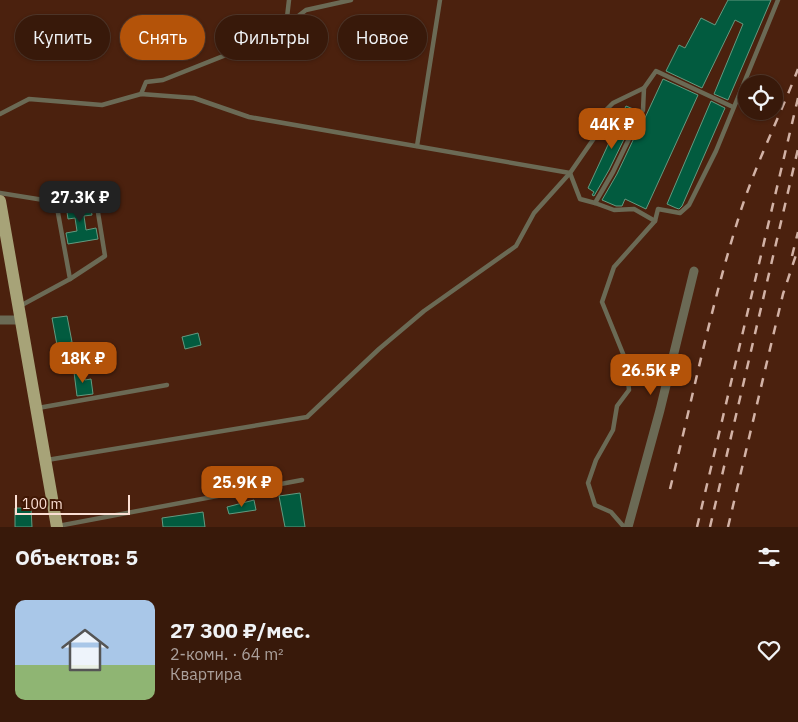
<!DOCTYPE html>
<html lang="ru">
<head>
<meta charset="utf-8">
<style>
	:root { --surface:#38190a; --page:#432618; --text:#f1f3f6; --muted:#aba09c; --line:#52382b; --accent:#b45309 }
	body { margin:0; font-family:"IBM Plex Sans",sans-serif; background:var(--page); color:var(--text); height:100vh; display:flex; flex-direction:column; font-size:19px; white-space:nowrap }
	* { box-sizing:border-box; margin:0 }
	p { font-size:16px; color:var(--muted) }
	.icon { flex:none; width:28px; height:28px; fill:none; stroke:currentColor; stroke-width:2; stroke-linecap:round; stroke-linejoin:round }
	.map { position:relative; height:527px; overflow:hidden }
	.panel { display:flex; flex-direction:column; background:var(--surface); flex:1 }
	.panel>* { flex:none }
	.top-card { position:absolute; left:15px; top:15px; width:500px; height:45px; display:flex; gap:10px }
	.fabs { position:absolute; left:738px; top:75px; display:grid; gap:10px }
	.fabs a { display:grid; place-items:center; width:45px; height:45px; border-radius:50%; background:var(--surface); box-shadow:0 1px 4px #0004,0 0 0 1px var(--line); font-size:25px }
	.scale { position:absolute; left:15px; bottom:12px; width:115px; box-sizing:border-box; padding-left:5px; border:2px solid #fbdfd4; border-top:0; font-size:14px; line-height:18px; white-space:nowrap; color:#fbdfd4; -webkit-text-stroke:4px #401704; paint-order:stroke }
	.price { position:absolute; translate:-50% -42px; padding:0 11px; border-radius:10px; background:var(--accent); color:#fff; font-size:16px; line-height:32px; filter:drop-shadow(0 1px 2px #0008) }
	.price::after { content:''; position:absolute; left:50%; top:30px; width:15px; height:11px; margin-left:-8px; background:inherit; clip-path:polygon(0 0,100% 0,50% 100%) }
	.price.active { background:#222; color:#fff }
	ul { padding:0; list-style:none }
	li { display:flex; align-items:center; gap:15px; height:125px; padding:0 15px }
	li span { display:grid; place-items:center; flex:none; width:140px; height:100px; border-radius:10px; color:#555 }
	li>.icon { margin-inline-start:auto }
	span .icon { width:60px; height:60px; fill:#fffc; stroke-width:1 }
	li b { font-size:21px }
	h2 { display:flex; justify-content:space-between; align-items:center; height:60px; padding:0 15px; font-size:21px }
	.pill { padding:0 18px; border-radius:22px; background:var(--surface); box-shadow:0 1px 4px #0004,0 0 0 1px var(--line); font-size:18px; line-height:45px }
	.pill.active { background:var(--accent); color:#fff }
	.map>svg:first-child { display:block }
</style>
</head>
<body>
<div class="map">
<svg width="798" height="527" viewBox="0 0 798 527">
	<rect width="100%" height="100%" fill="#4b210e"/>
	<g fill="#025b3f" stroke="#639a80">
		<polygon points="728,0 771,0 728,100 714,94 743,24 735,20 702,88 666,71 679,45 685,48 701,18 715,25"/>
		<polygon points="663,79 698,95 646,209 625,199 622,206 616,206 602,200 617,174 636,134 637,135"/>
		<polygon points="711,101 725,108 682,206 679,209 676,208 667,204"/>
		<polygon points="626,106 638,111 635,118 630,115 623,129 628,131 609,170 594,196 592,195 594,192 588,188"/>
		<polygon points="90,202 92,215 84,216 86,230 96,228 98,239 68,244 66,233 77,231 75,218 68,219 66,205"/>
		<polygon points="67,316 72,342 57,345 52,318"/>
		<polygon points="198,333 201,345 185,349 182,337"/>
		<polygon points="84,371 85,380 91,379 93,394 77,396 74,372"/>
		<polygon points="300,493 305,527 285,527 279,496"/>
		<polygon points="254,500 256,510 229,514 227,507"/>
		<polygon points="15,508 31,508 32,527 15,527"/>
		<polygon points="203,512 205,527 163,527 162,518"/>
	</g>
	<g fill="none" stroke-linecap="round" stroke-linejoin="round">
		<g stroke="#6b6a55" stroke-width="4.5">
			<polyline points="286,26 289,0"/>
			<polyline points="141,94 146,82 163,80 271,37 306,10 351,0"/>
			<polyline points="0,114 29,99 102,105 141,94 194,98 249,117 570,173 580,199 595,203 614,210 634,209 655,221 614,267 602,302 626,361 629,390 617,406 613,430 596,460 588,483 595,505 611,512 624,527"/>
			<polyline points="417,146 440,0"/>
			<polyline points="0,193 56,202 70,279 20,306"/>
			<polyline points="56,202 91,196 96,200 105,256 70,279"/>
			<polyline points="595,203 613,172 643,110 644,88 656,71 733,107"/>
			<polyline points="655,221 658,209 680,213 689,205 716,151 778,0"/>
			<polyline points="38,408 167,385"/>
			<polyline points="47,460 307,417 379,349 424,311 516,246 534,213 570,173 597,134 599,117 613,103 644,88"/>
			<polyline points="58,526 302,480"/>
		</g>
		<g stroke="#6b6a55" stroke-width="9">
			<polyline points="0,320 22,320"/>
			<polyline points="628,527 660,410 694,271"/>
		</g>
		<polyline stroke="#a7a378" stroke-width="12" points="0,201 57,527"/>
		<g stroke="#d2b2a6" stroke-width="2.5" stroke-dasharray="9 9" stroke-linecap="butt">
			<polyline points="792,256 798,232"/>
			<path d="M670 489C693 396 712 301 741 210 757 161 780 116 798 69"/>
			<polyline points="697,527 798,98"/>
			<polyline points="710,527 798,149"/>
			<polyline points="728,527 783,294 798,249"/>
		</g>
	</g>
</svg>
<div class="fabs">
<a><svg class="icon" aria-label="locate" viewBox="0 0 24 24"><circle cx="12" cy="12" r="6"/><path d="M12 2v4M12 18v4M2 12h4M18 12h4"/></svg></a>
</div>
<div class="scale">100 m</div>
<b class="price" style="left:612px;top:150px">44K ₽</b>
<b class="price active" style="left:80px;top:223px">27.3K ₽</b>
<b class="price" style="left:83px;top:384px">18K ₽</b>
<b class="price" style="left:651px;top:396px">26.5K ₽</b>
<b class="price" style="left:242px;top:508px">25.9K ₽</b>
<div class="top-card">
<a class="pill">Купить</a>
<a class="pill active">Снять</a>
<a class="pill">Фильтры</a>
<a class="pill">Новое</a>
</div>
</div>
<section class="panel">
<h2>Объектов: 5<svg class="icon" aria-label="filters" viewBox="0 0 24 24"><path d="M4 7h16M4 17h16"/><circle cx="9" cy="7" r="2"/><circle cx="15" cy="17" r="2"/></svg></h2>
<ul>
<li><span style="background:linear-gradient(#a9c7e8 65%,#8fb573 0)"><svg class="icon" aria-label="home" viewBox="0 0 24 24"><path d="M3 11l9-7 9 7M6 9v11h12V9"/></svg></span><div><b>27 300 ₽/мес.</b><p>2-комн. · 64 m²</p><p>Квартира</p></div><svg class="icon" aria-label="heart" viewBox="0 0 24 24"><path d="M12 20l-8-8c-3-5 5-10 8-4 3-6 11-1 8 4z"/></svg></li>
</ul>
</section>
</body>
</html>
